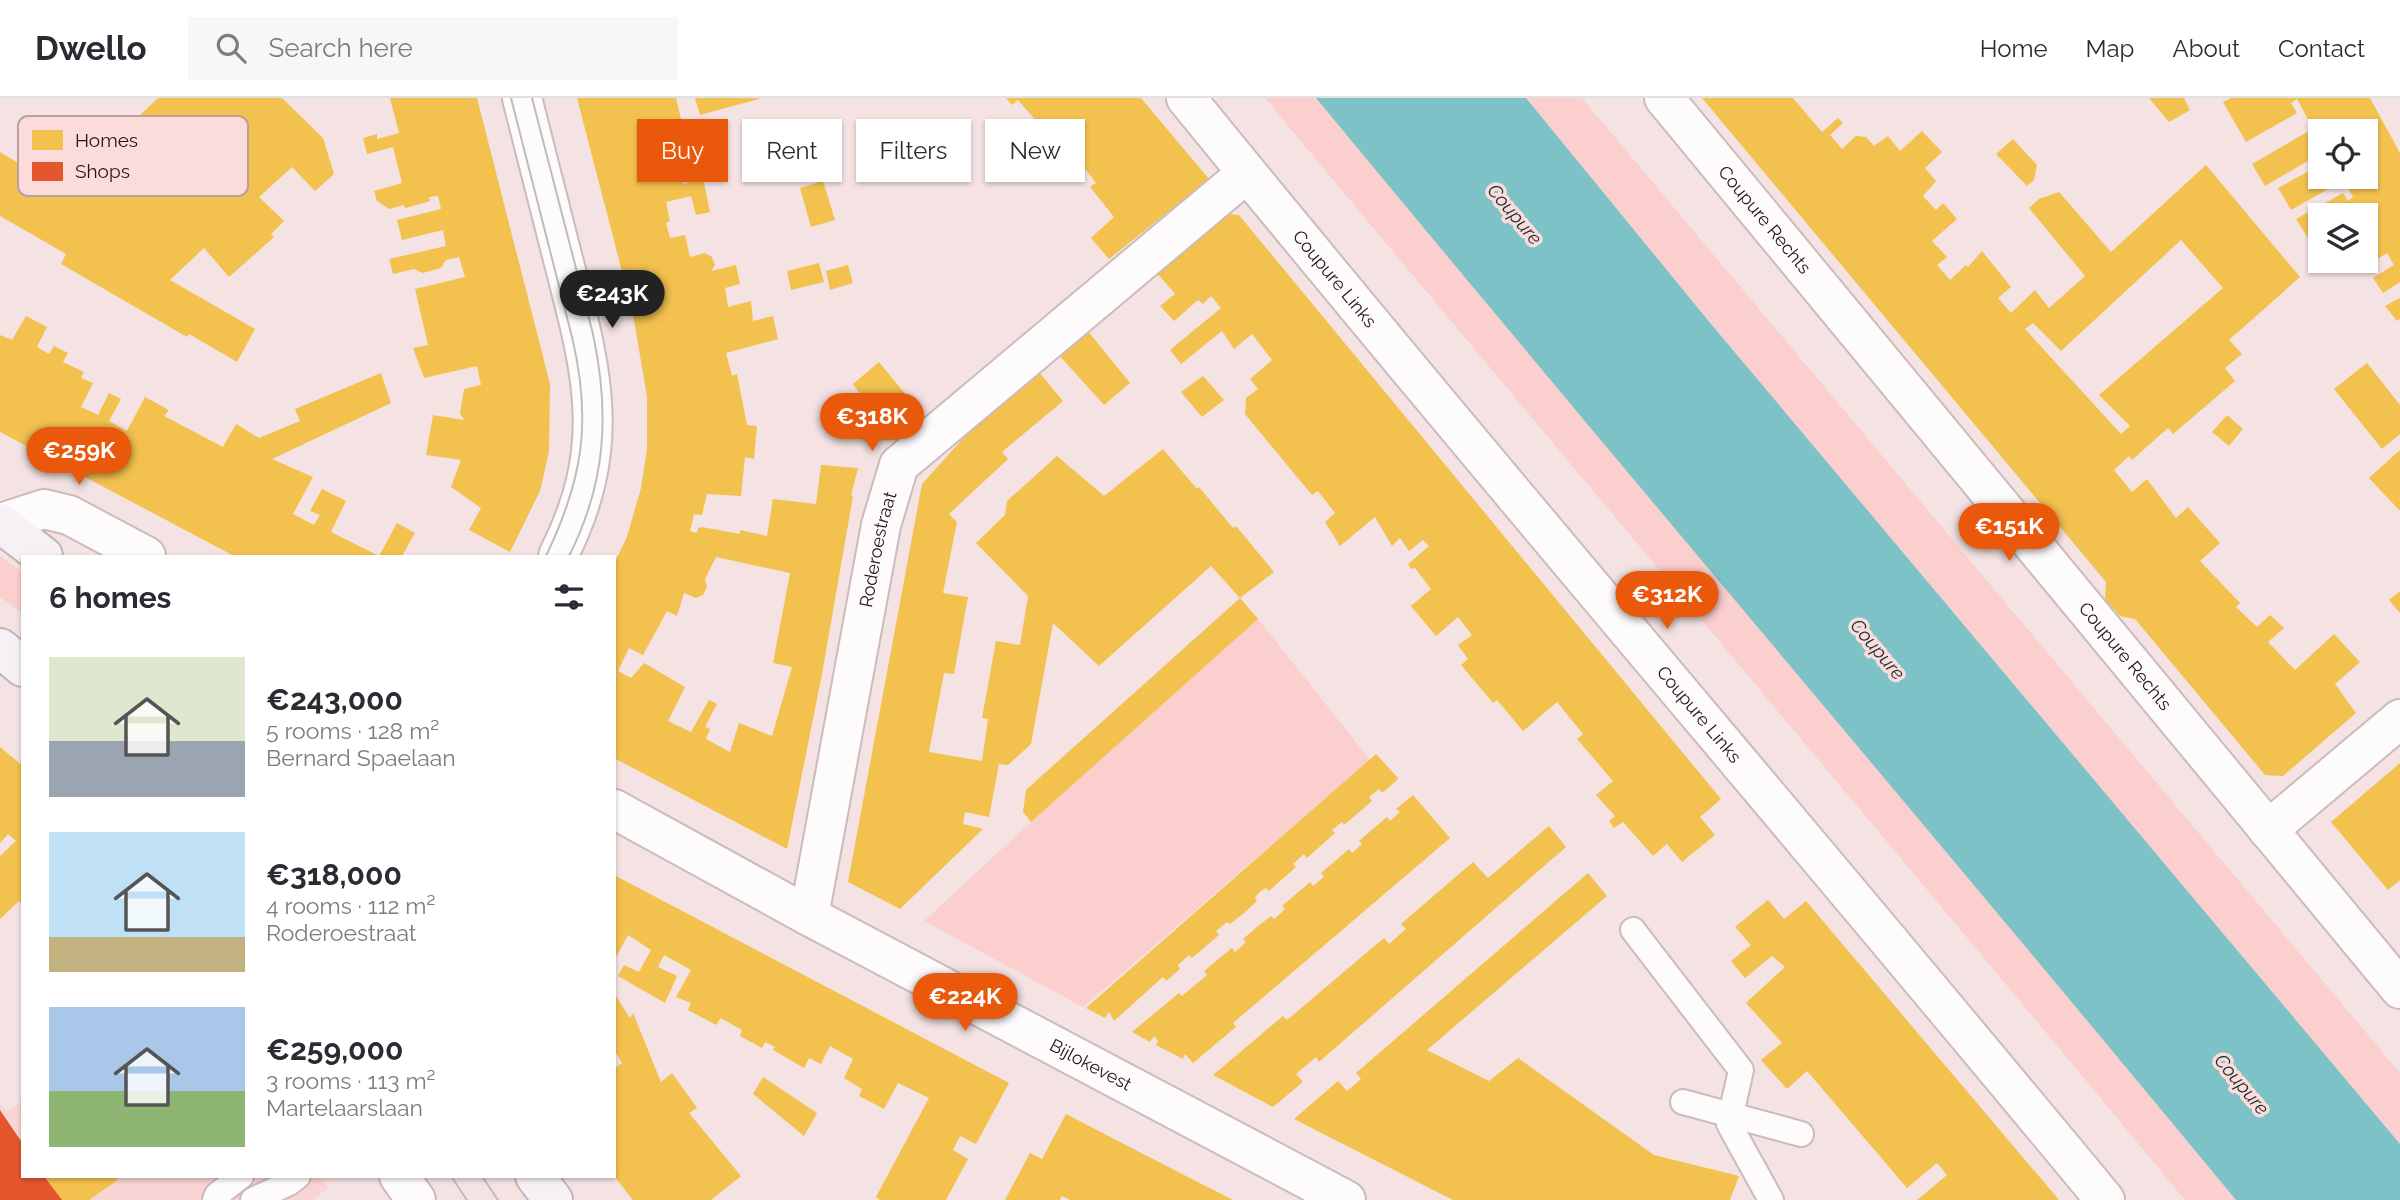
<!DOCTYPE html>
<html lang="en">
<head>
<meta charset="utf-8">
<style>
	:root { --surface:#fff; --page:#f7f7f7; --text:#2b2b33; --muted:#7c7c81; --line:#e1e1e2; --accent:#ea580c }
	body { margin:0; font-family:Raleway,sans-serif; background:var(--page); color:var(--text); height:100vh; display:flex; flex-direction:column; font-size:26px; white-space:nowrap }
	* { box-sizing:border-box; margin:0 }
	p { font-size:23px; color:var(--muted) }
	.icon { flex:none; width:38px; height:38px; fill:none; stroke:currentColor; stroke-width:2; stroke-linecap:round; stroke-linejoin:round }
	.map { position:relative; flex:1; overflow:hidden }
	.sheet { position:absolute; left:21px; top:457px; width:595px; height:623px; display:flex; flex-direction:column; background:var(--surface); border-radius:0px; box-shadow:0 2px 5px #0004 }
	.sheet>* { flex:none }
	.banner { position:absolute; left:637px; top:21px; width:665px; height:63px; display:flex; gap:14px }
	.fabs { position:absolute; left:2308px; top:21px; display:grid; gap:14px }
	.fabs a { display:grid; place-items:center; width:70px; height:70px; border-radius:0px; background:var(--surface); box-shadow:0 2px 5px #0004; font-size:35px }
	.price { position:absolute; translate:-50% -60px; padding:0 16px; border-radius:24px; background:var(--accent); color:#fff; font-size:23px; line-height:46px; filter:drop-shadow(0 2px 4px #0008) }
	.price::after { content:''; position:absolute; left:50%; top:42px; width:21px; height:16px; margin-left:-10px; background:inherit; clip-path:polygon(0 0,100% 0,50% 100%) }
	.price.active { background:#222; color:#fff }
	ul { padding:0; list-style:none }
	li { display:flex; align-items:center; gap:21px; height:175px; padding:0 28px }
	li span { display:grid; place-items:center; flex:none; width:196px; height:140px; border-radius:0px; color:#555 }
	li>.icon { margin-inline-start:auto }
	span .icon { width:84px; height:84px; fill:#fffc; stroke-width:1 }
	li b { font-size:30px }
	h2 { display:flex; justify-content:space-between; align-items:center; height:84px; padding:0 28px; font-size:30px }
	.pill { padding:0 24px; border-radius:0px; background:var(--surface); box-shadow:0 2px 5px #0004; font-size:24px; line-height:63px }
	.pill.active { background:var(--accent); color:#fff }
	header { display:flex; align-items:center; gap:42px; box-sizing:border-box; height:98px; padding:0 35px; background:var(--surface); border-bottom:2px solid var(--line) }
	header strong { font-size:33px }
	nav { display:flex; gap:38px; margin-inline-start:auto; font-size:24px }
	.search { width:490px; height:63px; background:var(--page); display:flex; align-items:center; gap:18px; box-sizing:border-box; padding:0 24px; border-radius:0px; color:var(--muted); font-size:26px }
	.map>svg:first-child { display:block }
</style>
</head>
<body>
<header>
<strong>Dwello</strong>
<div class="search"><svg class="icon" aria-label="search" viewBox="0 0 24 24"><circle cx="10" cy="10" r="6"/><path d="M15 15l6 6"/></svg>Search here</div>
<nav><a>Home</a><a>Map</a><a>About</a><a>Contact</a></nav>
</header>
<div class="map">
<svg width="2400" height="1102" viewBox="0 0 2400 1102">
	<rect width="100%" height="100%" fill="#f4e3e2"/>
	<polygon fill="#f8d5d4" points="23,1002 23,1078 111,1078 113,1081 117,1078 321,1078 329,1090 312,1102 0,1102 0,1006 8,1013"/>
	<g fill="#facfcd">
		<path d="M1265 0H1316C1622 368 1931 733 2236 1102H2185C1880 733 1571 368 1265 0Z"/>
		<polygon points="1526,0 1582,0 2400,975 2400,1046 1711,226"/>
		<polygon points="0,458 23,475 23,515 0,499"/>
		<polygon points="1258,521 1370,662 1083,909 924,823 1031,724"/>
	</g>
	<path fill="#7cc2c7" d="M1316 0H1526L1711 226 2400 1046V1102H2236C1931 733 1621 369 1316 0Z"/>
	<g fill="#f2c14e" fill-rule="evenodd">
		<polygon points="158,0 282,0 323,40 334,76 315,93 292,69 259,99 284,123 271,136 274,139 229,179 204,150 170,182 255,231 237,264 189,236 187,239 61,166 66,156 0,118 0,54 45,81 46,79 80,97 88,80 81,74"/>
		<polygon points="390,0 477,0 550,286 549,354 540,393 510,454 469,432 481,410 451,389 461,362 426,357 433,317 464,322 460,315 464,291 481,287 477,268 424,280 413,250 428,247 415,191 465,179 459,159 446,162 441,170 423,175 414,171 393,176 389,161 446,148 443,132 402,142 397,122 441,111 438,98 429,99 430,103 406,110 403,107 389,111 377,103 374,93 402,85 393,49 367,56 363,40 377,36 377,41 399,35"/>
		<path d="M577 0H676L681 21 646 30 655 59 681 51 683 66 676 68 684 86 703 80 710 114 696 117 691 98 666 104 670 123 666 125 670 140 685 137 690 159 705 155 712 159 715 167 711 173 736 167 740 186 725 190 728 209 751 203 753 223 773 218 778 241 726 255 732 278 737 276 747 327 757 328 754 361 745 359 741 398 707 396 702 417 694 416 690 433 697 435 698 430 702 429 740 436V432L767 438 773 401 816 406 821 367 858 370 851 397 853 398 822 576 787 751 614 660V466L627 439 641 390 647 351V299L633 216ZM716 459 790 475 773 565 792 569 772 638 739 625 730 654 706 641 710 631 705 629 717 606 709 602 691 634 668 623 685 589 644 565 631 580 618 573 629 550 643 557 667 513 677 518 684 495 696 500 703 497 707 489 705 481Z"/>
		<polygon points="695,0 759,0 759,1 700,17"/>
		<polygon points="1006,0 1141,0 1209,81 1109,161 1091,140 1114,119 1090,89 1096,85 1078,62 1065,73 1031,31 1038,25 1018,2 1012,7"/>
		<path d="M1702 0H1793L1822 34 1838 20 1843 25 1830 37 1842 51 1856 38 1866 39 1874 48 1888 38 1900 53 1922 33 1942 54 1925 70 1936 83 1923 98 1936 112 1943 105 1957 121 1932 143 1947 159 1937 167 1950 182 1966 167 1968 169 1982 153 2011 189 1998 200 2011 215 2035 192 2049 210 2085 178 2029 110 2039 101 2059 94 2111 154 2206 67 2300 179 2229 242 2242 256 2225 270 2235 283 2173 336 2168 330 2132 362 2129 358 2114 372 2132 394 2147 381 2176 420 2188 409 2220 445 2200 463 2240 505 2236 509 2257 529 2270 517 2284 530 2268 544 2295 572 2334 536 2360 564 2335 586 2356 615 2283 678 2265 677 2135 521 2120 518 2105 501 2106 484ZM2181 142 2223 190 2099 297 2130 328 2121 336 2025 231 2033 225 2061 253Z"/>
		<polygon points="2149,0 2184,0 2190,12 2169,24"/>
		<polygon points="2231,0 2370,0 2400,55 2400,184 2383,195 2373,180 2394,167 2387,155 2366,168 2363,163 2366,163 2366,131 2371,127 2360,109 2346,117 2320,117 2320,132 2308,140 2296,121 2343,95 2348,103 2353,99 2344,82 2291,112 2278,90 2320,67 2320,79 2366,79 2366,33 2320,33 2320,56 2265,88 2252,66 2309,33 2314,42 2318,40 2297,1 2291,5 2297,15 2246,44 2223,4"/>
		<polygon points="2013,41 2037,67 2034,82 2027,88 1996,56"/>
		<polygon points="823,83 835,122 811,129 800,90"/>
		<polygon points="1226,116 1239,117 1721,701 1700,719 1715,737 1682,764 1667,746 1653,758 1623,724 1614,730 1609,723 1615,718 1596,697 1613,683 1577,641 1583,636 1557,604 1523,633 1497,602 1493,605 1461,567 1468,561 1458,547 1472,537 1458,519 1436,538 1411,508 1431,491 1415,470 1411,471 1408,466 1429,448 1423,442 1409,453 1400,440 1392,448 1375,419 1340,448 1325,424 1335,415 1318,393 1312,397 1245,316 1246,300 1258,291 1250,281 1272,262 1252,236 1234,251 1222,233 1181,266 1170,252 1221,210 1211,198 1203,206 1198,202 1174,223 1160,208 1175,196 1156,174"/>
		<polygon points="2320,147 2320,163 2339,163 2325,171 2313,151"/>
		<polygon points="819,165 824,184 791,192 787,173"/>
		<polygon points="848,167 853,185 830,192 826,173"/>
		<polygon points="2400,200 2400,221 2397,223 2385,208"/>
		<polygon points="26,218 47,229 37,249 49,256 54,248 68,255 63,264 84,274 81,280 93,285 81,309 98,317 109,295 121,301 109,323 127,333 145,299 169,312 164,318 223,349 236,326 259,340 300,323 295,311 381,275 391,305 272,361 313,379 293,416 314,427 320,417 310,413 322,391 346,403 331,434 379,458 397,425 415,435 402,458 234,458 0,334 0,237 12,242"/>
		<polygon points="1087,232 1130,285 1104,307 1058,256"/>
		<polygon points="879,264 924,319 898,342 864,343 840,312 860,296 853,286"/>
		<polygon points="2367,265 2400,307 2400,336 2382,351 2334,291"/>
		<polygon points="1038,273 1063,303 1002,354 1008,361 949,416 957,424 943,495 968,499 954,576 944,575 929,654 982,663 988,621 982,620 996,543 1020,547 1028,498 976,445 1005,417 1007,403 1057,358 1104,398 1163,351 1197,391 1199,389 1233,430 1236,428 1274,474 1240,500 1211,468 1099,568 1053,525 1031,646 1008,667 999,666 989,719 965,714 963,726 983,731 900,811 848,784 922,386 976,326"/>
		<polygon points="1203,278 1224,302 1202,319 1181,294"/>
		<polygon points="2227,317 2243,331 2229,348 2212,334"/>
		<polygon points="2400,352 2400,413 2369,380"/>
		<polygon points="2400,493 2400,515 2389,502"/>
		<polygon points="1240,500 1258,521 1031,724 1023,714 1026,692"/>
		<polygon points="0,649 23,668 23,807 19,803 0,821 0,758 16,743 8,736 0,745"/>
		<polygon points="1376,656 1398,680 1396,683 1382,695 1379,691 1369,699 1372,703 1344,727 1342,724 1332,732 1335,735 1307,760 1304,756 1293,766 1296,769 1269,793 1266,790 1261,793 1255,799 1257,803 1244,815 1230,826 1227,824 1216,833 1219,837 1192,860 1189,857 1178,867 1180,871 1166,883 1163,879 1114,923 1109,914 1105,920 1086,910"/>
		<polygon points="2400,665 2400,782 2388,792 2331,724"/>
		<polygon points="1413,697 1450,740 1233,925 1236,929 1193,965 1185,956 1183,961 1156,947 1158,943 1154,938 1150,944 1132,934 1179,895 1182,898 1201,882 1207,877 1204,873 1232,850 1235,854 1246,844 1243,841 1257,829 1271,818 1274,821 1279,817 1285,811 1282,808 1310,784 1313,788 1324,779 1321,775 1349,751 1352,755 1362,746 1359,743 1387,719 1390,723 1400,714 1396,711"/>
		<polygon points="1549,728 1566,749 1319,964 1316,959 1296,976 1303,984 1273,1009 1213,977 1283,918 1287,922 1384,840 1389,846 1406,831 1401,826 1473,764 1488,780"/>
		<polygon points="1588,775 1607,798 1427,952 1489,983 1518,960 1654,1057 1739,1078 1730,1102 1453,1102 1294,1021 1338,983 1347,993 1361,981 1356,975"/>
		<polygon points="614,777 1009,985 976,1046 960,1038 953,1052 968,1061 946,1102 880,1102 876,1099 929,1000 898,985 884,1011 859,998 862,991 844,980 853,961 830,948 821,966 809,960 804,970 773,952 775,949 765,944 762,950 740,938 742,932 721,920 716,927 688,912 691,905 676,899 691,872 664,857 658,869 677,878 665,905 618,878 624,867 639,874 651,852 628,837 614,863"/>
		<polygon points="1768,802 1784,821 1806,803 2059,1102 1917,1102 1947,1077 1937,1065 1907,1090 1807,973 1787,991 1761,962 1782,945 1746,905 1785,869 1772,858 1745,880 1731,863 1751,847 1735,829"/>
		<polygon points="614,895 630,920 633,915 661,984 672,975 697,1010 689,1015 741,1078 711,1102 633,1102 614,1078 614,971 622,965 616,955 614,956"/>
		<polygon points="763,979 817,1015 804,1038 753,996"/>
		<polygon points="1066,1016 1149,1059 1233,1102 1070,1102 1062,1098 1060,1102 1005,1102 1030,1055 1042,1061"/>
		<polygon points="49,1078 115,1078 118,1082 89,1102 62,1102 46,1080"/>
	</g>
	<polygon fill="#e4572e" points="0,1012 23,1046 23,1078 44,1078 62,1102 0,1102"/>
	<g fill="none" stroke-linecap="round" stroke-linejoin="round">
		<defs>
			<g id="service">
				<polyline points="1633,832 1741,972 1729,1026 1771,1102"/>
				<polyline points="1683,1004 1801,1036"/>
				<polyline points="215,1102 217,1097 241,1078"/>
				<polyline points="253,1102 289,1085 298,1078"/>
			</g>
			<g id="minor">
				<path id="s1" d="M1186 0C1488 371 1800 733 2105 1102"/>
				<path id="s2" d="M1664 0 2400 891"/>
				<polyline points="1,425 44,411 69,417 146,458"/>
				<path id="s3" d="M614 711 809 818 1346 1102"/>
				<polyline points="2268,732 2400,621"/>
				<path id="s4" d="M809 818 881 427 899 367 1247 75"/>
			</g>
			<g id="tertiary">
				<path d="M522 0C536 55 550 110 564 165 593 277 613 349 558 458"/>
				<polyline points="399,1078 416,1102"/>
			</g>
			<g id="primary">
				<polyline points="0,425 43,458"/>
				<polyline points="0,550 23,569"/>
				<polyline points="535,1078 553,1102"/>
			</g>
		</defs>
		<use href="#service" stroke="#cbb" stroke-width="28"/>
		<use href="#minor" stroke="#cbb" stroke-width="42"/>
		<use href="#tertiary" stroke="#cbb" stroke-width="42"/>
		<use href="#primary" stroke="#c2b3ba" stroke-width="42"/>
		<use href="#service" stroke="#fdfbfb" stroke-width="24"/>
		<use href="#minor" stroke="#fdfbfb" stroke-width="38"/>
		<use href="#tertiary" stroke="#fdfbfb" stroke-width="38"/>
		<use href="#primary" stroke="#f7f0f5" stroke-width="38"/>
		<g stroke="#c1bcbc" stroke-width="2">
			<path d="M511 0 572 239C592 323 583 381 546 458"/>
			<path d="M532 0 593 236C610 316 606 385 569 458"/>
			<polyline points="451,1078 467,1102"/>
			<polyline points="482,1078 498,1102"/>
		</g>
	</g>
	<g text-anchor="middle" stroke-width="7" stroke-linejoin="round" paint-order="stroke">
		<g font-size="18" fill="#261414" stroke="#fcdcda">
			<text dy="6" stroke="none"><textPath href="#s2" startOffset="158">Coupure Rechts</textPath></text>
			<text dy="6" stroke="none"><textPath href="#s1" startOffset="234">Coupure Links</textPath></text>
			<text dy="6" stroke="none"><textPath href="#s4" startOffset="373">Roderoestraat</textPath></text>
			<text dy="6" stroke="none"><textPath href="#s2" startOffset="724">Coupure Rechts</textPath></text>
			<text dy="6" stroke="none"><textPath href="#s1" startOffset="802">Coupure Links</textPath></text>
			<text dy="6" stroke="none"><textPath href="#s3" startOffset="541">Bijlokevest</textPath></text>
		</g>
		<g font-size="19" font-style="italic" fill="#162f30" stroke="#fcdcda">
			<text transform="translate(1515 116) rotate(50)" y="7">Coupure</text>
			<text transform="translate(1878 551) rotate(50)" y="7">Coupure</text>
			<text transform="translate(2242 986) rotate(50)" y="7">Coupure</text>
		</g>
	</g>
	<rect x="18" y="18" width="230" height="80" rx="10" fill="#fcdcda" stroke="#bca09f" stroke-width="2"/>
	<rect x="32" y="32" width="31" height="20" fill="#f2c14e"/>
	<rect x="32" y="64" width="31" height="19" fill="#e4572e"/>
	<g font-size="19" fill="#261414">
		<text x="75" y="49">Homes</text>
		<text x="75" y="80">Shops</text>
	</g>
</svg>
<div class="fabs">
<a><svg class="icon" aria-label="locate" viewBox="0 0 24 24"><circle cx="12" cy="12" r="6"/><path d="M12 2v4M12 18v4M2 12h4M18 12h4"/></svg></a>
<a><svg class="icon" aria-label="layers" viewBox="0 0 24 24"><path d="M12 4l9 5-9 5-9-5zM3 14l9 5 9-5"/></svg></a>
</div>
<b class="price active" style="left:612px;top:232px">€243K</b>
<b class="price" style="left:872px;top:355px">€318K</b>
<b class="price" style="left:79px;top:389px">€259K</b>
<b class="price" style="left:2009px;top:465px">€151K</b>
<b class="price" style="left:1667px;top:533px">€312K</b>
<b class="price" style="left:965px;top:935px">€224K</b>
<div class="banner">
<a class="pill active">Buy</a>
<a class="pill">Rent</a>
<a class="pill">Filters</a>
<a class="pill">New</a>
</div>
<section class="sheet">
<h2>6 homes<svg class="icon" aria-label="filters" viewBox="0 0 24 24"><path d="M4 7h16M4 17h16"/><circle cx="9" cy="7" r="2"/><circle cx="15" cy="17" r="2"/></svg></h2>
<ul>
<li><span style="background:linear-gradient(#dfe7d0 60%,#9aa5b1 0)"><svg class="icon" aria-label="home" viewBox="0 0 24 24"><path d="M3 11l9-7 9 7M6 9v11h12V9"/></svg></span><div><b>€243,000</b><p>5 rooms · 128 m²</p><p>Bernard Spaelaan</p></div></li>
<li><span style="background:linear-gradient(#bfe0f5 75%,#c2b280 0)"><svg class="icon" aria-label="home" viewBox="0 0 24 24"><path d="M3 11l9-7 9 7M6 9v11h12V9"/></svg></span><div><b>€318,000</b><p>4 rooms · 112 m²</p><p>Roderoestraat</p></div></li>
<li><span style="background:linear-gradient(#a9c7e8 60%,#8fb573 0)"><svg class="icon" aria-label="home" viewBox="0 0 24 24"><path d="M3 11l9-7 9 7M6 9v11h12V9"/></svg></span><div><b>€259,000</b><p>3 rooms · 113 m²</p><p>Martelaarslaan</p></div></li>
</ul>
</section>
</div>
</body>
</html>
